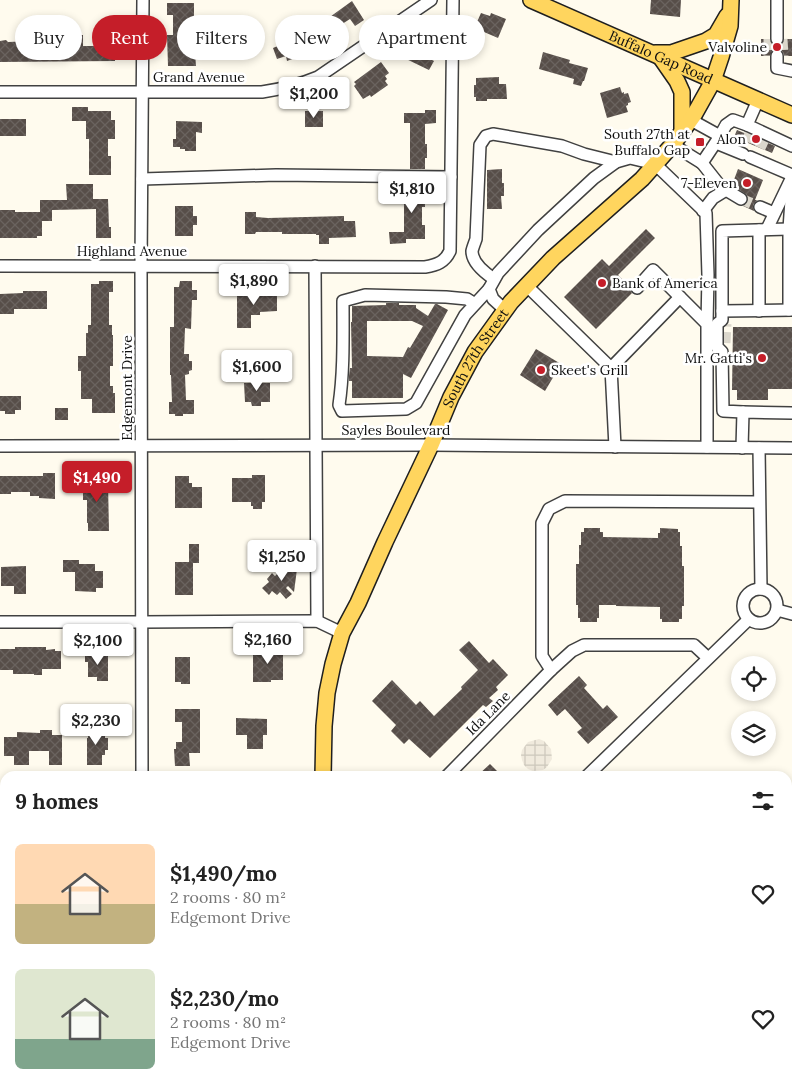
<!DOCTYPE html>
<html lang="en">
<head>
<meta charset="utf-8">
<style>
	:root { --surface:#fff; --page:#f2f2f2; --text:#222; --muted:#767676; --accent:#c51e29 }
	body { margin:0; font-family:Lora,serif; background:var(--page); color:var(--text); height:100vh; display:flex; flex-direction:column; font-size:19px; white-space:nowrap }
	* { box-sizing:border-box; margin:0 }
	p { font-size:16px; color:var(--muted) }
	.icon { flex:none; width:28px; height:28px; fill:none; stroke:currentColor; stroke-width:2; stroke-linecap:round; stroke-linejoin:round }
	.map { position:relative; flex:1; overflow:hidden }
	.side { position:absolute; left:0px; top:771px; width:792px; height:321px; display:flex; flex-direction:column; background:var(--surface); border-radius:15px 15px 0 0; box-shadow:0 2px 8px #0003 }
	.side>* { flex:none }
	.top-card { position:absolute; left:15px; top:15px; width:500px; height:45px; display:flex; gap:10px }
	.buttons { position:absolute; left:731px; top:656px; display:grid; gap:10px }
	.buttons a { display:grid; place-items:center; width:45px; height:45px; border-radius:50%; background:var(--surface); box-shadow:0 2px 8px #0003; font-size:25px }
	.price { position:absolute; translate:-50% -42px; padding:0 11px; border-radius:5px; background:#fff; color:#222; font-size:16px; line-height:32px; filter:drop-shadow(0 1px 2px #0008) }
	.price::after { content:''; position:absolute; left:50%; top:30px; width:15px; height:11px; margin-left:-8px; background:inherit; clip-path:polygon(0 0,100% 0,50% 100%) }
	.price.on { background:var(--accent); color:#fff }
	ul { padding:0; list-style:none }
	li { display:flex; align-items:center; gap:15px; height:125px; padding:0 15px }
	li span { display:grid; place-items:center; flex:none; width:140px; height:100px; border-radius:8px; color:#555 }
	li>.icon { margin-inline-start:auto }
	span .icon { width:60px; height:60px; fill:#fffc; stroke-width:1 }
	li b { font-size:21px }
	h2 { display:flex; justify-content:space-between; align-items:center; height:60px; padding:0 15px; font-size:21px }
	.tag { padding:0 18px; border-radius:22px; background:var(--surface); box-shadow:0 2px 8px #0003; font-size:18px; line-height:45px }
	.tag.on { background:var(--accent); color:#fff }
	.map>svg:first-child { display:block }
</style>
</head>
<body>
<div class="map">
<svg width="792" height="1092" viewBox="0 0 792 1092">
	<defs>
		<pattern id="plaza-grid" width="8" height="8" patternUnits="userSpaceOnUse" patternTransform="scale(1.25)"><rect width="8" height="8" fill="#f0eadd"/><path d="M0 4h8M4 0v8" fill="none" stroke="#cdc8bc"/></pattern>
		<pattern id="building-cross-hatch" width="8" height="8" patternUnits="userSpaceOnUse" patternTransform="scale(1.25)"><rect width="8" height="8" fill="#574e49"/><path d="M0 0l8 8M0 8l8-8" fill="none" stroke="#6a635f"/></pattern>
	</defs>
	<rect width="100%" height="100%" fill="#fffbee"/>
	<polygon fill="url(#plaza-grid)" points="539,739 544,741 551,749 552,759 547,767 543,770 533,771 528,769 524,765 522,760 521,755 522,750 528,742"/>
	<g fill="url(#building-cross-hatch)" fill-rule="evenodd">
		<polygon points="651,0 681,0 680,17 650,14"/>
		<polygon points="352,1 364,20 355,26 350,19 315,41 298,52 299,53 294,55 295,58 287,61 286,56 277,59 273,48 301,36 298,31 312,21 316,27"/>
		<polygon points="167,3 194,3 194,21 218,21 218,19 241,20 242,31 243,31 243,42 233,42 233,38 210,38 210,30 186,30 186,53 195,53 196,66 168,66 167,35 173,35 173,15 167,15"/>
		<polygon points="481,13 490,16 491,13 506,19 498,38 477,29 480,23 477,22"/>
		<polygon points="103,32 115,32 115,61 0,62 0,41 6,40 8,42 34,41 34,34 44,34 44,46 62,46 62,38 67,38 67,35 83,35 83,46 103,46"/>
		<polygon points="414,32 427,39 425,44 428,46 425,51 428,52 426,57 434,61 429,70 402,57"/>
		<polygon points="761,39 770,39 771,43 777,46 781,45 784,39 792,39 792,56 784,56 783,52 777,49 773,50 770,56 761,56"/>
		<polygon points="543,52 570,60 569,63 588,68 584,81 583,81 581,86 573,84 574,79 539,69"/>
		<polygon points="381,62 389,73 385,76 387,79 385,81 388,85 371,97 370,95 363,99 354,86 356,84 354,82"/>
		<polygon points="499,77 499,84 506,84 507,99 487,99 487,101 476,101 476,97 474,97 474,85 476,85 476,78"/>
		<polygon points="620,87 622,93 624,92 624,94 628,93 631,102 628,103 628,105 626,106 628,112 607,118 600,93"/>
		<polygon points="72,107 88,107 88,111 111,111 111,120 115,120 115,139 108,139 108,156 111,156 111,175 89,175 89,139 86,139 86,121 72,121"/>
		<polygon points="425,110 436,110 436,123 425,124 425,144 427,144 427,158 425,158 425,169 410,169 410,123 404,123 404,113 425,113"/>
		<rect x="305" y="111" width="18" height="16"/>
		<rect x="0" y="119" width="26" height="17"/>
		<polygon points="176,121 202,122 202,133 196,132 196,151 185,151 185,149 180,149 180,147 173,147 173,139 176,139"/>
		<polygon points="737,130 775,146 772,153 734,137"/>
		<polygon points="502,169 502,183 504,183 504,196 501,196 502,209 487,209 487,170"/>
		<polygon points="738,169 763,180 755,200 757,200 753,205 754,211 743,206 748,202 748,199 747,195 732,185"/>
		<polygon points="66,184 93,184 93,199 108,199 109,227 111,227 111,238 96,238 96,209 52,210 52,221 42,221 42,236 37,236 37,238 0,238 0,210 15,210 15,212 40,212 40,200 67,200"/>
		<polygon points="404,184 427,184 427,198 425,198 425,207 422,207 422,225 425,225 425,239 406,239 406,243 390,244 389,232 404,232"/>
		<polygon points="175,206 193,206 193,216 197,216 197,225 193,225 193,236 175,236"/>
		<polygon points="245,212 256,212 256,217 268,218 344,216 344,221 355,221 356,237 329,238 329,244 319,244 319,235 316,235 316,234 282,234 282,232 256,232 255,234 245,234"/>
		<polygon points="646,229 655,238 618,275 630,287 630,290 632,293 596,329 564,297 602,259 609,266"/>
		<polygon points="99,281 113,281 113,292 109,292 109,325 112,325 112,335 113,335 113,366 110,366 110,386 113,386 113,393 115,393 115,413 92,413 92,399 81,399 81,371 78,371 78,356 86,356 86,333 88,333 88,325 91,325 91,284 99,284"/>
		<polygon points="180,281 192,281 192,290 197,290 197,300 192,300 191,329 185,328 184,354 189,354 189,361 192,361 192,370 189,371 189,374 185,375 186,400 194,400 194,414 183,414 183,416 175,416 175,414 169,414 169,402 172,402 171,375 170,375 170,327 174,327 174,287 179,287"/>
		<polygon points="23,291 47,291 47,309 14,309 14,314 0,314 0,294 23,293"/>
		<polygon points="242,291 254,291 254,293 277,293 277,311 260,312 260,315 251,315 251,328 237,328 237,294 242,294"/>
		<path d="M386 303H399V305H416V308L428 316 435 304H437L448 310 411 378 403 374V398H352V381H349V376L350 368H352L351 322H352V306L386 305ZM367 321H412L423 326 410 348 408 347 403 357 367 356Z"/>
		<polygon points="733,327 792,327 792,389 768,389 768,400 737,400 737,390 732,390"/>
		<polygon points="536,349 561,364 545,391 520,375"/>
		<polygon points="252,378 261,378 261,383 270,383 270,402 261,402 261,406 252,406 251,402 245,402 244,383 252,383"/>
		<polygon points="0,396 21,396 21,410 15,410 15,414 5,414 5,411 0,411"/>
		<rect x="55" y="408" width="13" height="12"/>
		<polygon points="43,473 55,473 55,499 39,498 39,496 30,496 30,492 11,492 11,494 0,494 0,476 43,476"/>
		<polygon points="252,475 265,475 265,502 262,502 262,509 253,509 253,506 251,506 251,502 232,502 232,478 252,478"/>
		<polygon points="87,476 105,476 105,483 108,483 109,531 88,531 88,523 87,523 87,500 83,500 83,481 87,481"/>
		<polygon points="175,476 189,476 189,483 192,483 192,487 202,487 202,508 175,508"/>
		<polygon points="584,528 600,528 600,532 603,532 603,537 658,538 658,533 660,533 660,528 678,529 678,532 680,532 680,546 682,546 682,566 684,566 684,606 682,606 682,619 679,619 679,622 662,622 662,619 660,619 660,607 616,606 616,605 599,605 599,618 597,618 597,622 580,622 580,618 578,618 578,605 576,605 576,564 579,564 579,545 581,545 581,532 584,532"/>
		<polygon points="189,544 199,544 199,563 193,563 193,595 175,595 175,562 189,562"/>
		<polygon points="63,560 79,560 79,564 95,564 95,571 103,571 103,588 96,588 96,592 75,591 75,572 63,572"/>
		<polygon points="292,564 297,569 294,592 288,586 286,588 292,594 286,599 280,592 277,595 272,591 269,595 262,588 269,582 267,579 272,573 275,576 278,573 280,574"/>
		<polygon points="26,566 26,594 14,594 14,586 1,586 1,567"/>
		<polygon points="469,641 489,663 493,659 508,675 496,687 498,690 489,698 493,701 486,707 483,705 430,758 409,739 404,744 391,731 396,725 372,701 392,680 416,705 420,701 434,716 462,689 461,687 478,670 459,650"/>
		<polygon points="15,647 46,647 46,650 55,649 55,651 61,651 61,669 42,669 42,675 34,675 34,674 13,674 13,670 0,670 0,649 15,649"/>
		<polygon points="261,647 275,647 275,651 283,651 283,680 271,680 271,682 253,682 253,652 261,652"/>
		<polygon points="106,653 106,656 108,656 108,681 97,681 97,677 88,677 88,662 85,662 85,654"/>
		<polygon points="175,657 190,657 190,684 181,684 181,682 175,682"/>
		<polygon points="579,676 587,685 584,688 603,709 607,705 618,717 588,744 577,732 582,728 565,709 557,716 548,705"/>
		<polygon points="175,709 200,709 200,753 189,753 190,766 175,766 174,749 176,749 176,742 182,742 182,722 175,722"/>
		<polygon points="236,718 267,719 267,735 263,735 263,749 247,749 247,735 236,735"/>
		<polygon points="89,728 105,728 105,738 108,738 108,750 105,750 105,755 102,755 102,765 87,765 87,738 88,738"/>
		<polygon points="40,730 52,730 52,735 62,735 62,765 49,765 49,751 29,751 29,765 14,765 14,756 4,756 4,737 17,737 17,732 40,733"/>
		<polygon points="490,764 502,776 477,776"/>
	</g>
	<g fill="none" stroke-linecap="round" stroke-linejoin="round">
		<g stroke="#dbd7cc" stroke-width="11" stroke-dasharray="11 5.5" stroke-linecap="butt">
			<polyline points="769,39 769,56"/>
			<polyline points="782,39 783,56"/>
			<polyline points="747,142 751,131"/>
			<polyline points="760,148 765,137"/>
			<polyline points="741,199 760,207"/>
			<polyline points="725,343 726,324"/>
		</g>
		<defs>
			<g id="minor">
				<polyline points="777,0 777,39"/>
				<polyline points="777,56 777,68 792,71"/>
				<path d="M0 92H262C282 89 299 85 318 77L431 0"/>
				<polyline points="758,100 747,125 792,146"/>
				<polyline points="720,136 726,125 733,120 747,125"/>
				<polyline points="716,143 743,154"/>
				<polyline points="673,145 702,163 720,136 691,120"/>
				<polyline points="750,157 792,175"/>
				<polyline points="702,163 721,187 741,199"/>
				<polyline points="142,179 276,175 451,177"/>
				<polyline points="760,207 774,213"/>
				<polyline points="703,211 713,198 726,190"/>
				<polyline points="767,229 792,177"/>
				<polyline points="759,230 759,311"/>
				<path d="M0 266 425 267C437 265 445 262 450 251L453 0"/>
				<polyline points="315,266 317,621"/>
				<path d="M494 279C485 273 472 263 472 251 473 247 475 242 476 239L480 145 486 136 493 134 562 146 584 154 616 162"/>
				<polyline points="527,286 611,368 615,447"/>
				<polyline points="637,288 653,270 680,297"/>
				<path d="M475 304 467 299 446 297 365 295 343 301C343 336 344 371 339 405L342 411 406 409 416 403 465 315 489 289"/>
				<polyline points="505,310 493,299 489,289 498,273 538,230 594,178 616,162 630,158 655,164 706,213 708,275 707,324"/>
				<polyline points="789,310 789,229 792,186"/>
				<polyline points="722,311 792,310"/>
				<polyline points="611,368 680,297 707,324 707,447"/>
				<polyline points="743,412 723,411 722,352 717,347 717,324 722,320 722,231 789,229"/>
				<polyline points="0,446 431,445 792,448"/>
				<polyline points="742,448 743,412 792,413"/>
				<polyline points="759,448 761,589"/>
				<circle cx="760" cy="606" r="17"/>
				<polyline points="777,610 792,614"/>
				<polyline points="0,622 142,622 317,621 342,633"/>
				<polyline points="551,670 542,656 542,523 549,509 565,501 759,502"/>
				<polyline points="142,776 141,266 143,0"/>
				<polyline points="447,776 551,670 572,651 584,645 694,645 708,658"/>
				<polyline points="587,776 749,619"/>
				<polyline points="0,793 5,793"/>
				<polyline points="0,964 5,964"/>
				<polyline points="788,1010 792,1006"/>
				<polyline points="143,1088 143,1092"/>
				<polyline points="636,1088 640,1092"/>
				<polyline points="469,1092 469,1088"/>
				<polyline points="657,1092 662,1088"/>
				<polyline points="701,1092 706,1088"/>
				<polyline points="744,1092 748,1088"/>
			</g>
			<g id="major">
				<path id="s1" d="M531 0 792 115"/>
				<polyline points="655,53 671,53 706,41 716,35 727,16"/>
				<polyline points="661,58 677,81 682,92 682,132"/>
				<path id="s2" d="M323 776 324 726 327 693 333 664 342 633 358 603 385 542 431 445 451 397 475 352 511 302 553 258 642 179 674 143 694 115 713 81 721 57 730 26 731 0"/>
				<polyline points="326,1088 326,1092"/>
			</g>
		</defs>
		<use href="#minor" stroke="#414141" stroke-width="14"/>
		<use href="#major" stroke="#1f1f1f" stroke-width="18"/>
		<use href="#minor" stroke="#fff" stroke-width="11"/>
		<use href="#major" stroke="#ffd55e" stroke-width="15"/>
	</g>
	<g fill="#c51e29" stroke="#fff" stroke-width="2">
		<circle cx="777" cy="47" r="5"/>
		<circle cx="756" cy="139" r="5"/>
		<rect x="695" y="137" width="10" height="10" rx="2.5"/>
		<circle cx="747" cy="183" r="5"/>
		<circle cx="602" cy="283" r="5"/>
		<circle cx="762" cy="358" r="5"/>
		<circle cx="541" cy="370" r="5"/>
	</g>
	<g text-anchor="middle" stroke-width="5" stroke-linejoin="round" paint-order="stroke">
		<g font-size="14" fill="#0e0e0e" stroke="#fff" text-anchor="end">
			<text x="767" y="52">Valvoline</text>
			<text x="690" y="139">South 27th at<tspan x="690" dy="16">Buffalo Gap</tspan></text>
			<text x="746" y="144">Alon</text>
			<text x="737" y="188">7-Eleven</text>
			<text x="612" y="288" text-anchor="start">Bank of America</text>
			<text x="752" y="363">Mr. Gatti's</text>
			<text x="551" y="375" text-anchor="start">Skeet's Grill</text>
		</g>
		<g font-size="14" fill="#0e0e0e" stroke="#fff">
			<text dy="5" stroke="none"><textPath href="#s1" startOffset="142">Buffalo Gap Road</textPath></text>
			<text x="199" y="82">Grand Avenue</text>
			<text x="132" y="256">Highland Avenue</text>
			<text dy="5" stroke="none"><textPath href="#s2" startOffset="451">South 27th Street</textPath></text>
			<text transform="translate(127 388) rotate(-90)" y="5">Edgemont Drive</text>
			<text x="396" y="435">Sayles Boulevard</text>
			<text transform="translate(488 713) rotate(-45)" y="5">Ida Lane</text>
		</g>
	</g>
</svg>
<div class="buttons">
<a><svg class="icon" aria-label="locate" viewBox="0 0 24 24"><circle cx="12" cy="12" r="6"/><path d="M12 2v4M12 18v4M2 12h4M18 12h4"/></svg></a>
<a><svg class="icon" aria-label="layers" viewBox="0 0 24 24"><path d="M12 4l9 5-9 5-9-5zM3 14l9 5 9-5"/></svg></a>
</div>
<b class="price" style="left:314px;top:119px">$1,200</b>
<b class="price" style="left:412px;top:214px">$1,810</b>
<b class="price" style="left:254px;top:306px">$1,890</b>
<b class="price" style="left:257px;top:392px">$1,600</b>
<b class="price on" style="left:97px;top:503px">$1,490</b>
<b class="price" style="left:282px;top:582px">$1,250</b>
<b class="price" style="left:268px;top:665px">$2,160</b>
<b class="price" style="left:98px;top:666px">$2,100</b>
<b class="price" style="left:96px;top:746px">$2,230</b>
<div class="top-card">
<a class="tag">Buy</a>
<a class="tag on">Rent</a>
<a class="tag">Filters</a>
<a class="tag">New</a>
<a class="tag">Apartment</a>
</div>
<section class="side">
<h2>9 homes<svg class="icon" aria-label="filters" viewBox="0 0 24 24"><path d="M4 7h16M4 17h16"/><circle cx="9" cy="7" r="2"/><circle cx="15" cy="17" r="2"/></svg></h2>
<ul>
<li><span style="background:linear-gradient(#ffd9b3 60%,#c2b280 0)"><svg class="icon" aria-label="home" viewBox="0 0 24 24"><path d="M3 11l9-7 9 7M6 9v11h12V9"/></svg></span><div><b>$1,490/mo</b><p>2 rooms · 80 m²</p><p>Edgemont Drive</p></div><svg class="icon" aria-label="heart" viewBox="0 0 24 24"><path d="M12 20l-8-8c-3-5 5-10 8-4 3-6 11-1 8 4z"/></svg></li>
<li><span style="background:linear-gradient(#dfe7d0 70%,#7fa58c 0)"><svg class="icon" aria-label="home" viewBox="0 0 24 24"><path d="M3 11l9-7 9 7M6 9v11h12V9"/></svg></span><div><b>$2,230/mo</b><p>2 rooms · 80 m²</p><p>Edgemont Drive</p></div><svg class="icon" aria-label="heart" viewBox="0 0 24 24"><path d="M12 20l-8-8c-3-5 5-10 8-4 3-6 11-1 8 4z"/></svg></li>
</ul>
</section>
</div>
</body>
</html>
